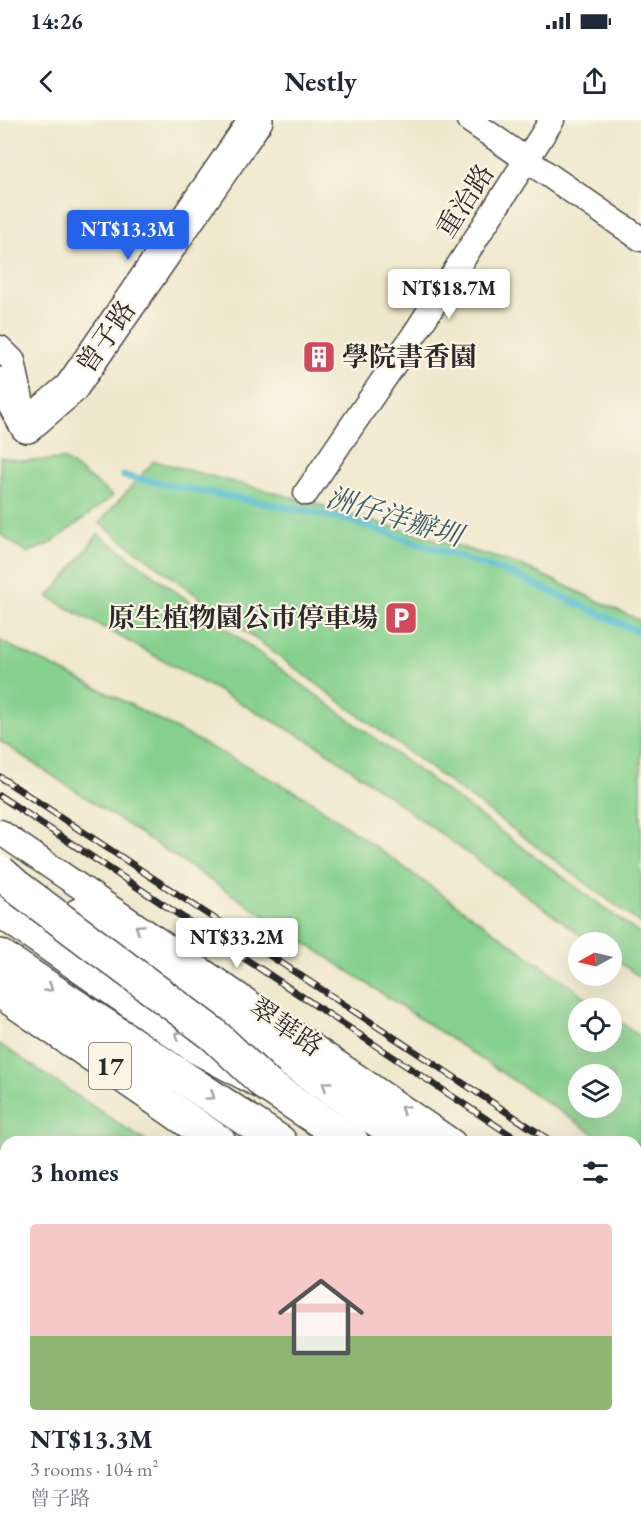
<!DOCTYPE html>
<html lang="en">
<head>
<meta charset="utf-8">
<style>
	:root { --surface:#fff; --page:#f2f2f3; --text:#1f2937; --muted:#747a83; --accent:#2563eb }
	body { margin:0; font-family:"EB Garamond","Noto Serif TC",serif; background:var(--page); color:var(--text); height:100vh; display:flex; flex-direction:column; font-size:22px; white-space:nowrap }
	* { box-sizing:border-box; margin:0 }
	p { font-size:20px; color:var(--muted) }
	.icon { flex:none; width:33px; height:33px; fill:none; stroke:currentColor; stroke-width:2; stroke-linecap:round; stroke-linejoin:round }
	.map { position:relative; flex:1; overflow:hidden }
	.side { position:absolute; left:0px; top:1016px; width:642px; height:404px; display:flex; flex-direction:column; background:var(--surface); border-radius:18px 18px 0 0; box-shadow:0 6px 24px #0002 }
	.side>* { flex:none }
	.needle { width:39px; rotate:262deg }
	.buttons { position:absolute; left:568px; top:812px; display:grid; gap:12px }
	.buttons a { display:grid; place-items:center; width:54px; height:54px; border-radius:50%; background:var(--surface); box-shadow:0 6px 24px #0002; font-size:30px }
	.price { position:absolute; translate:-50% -51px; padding:0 14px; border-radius:6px; background:#fff; color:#222; font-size:20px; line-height:39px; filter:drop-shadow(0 2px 3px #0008) }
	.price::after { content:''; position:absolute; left:50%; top:36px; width:18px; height:14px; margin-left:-9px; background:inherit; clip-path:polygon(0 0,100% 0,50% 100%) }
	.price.current { background:var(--accent); color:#fff }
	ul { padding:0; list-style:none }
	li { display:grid; align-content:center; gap:12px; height:318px; padding:0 30px }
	li span { display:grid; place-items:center; height:186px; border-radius:6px; color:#555 }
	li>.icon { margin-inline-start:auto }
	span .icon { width:108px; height:108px; fill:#fffc; stroke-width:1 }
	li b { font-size:26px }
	h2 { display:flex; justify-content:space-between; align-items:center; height:72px; padding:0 30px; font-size:26px }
	.status { display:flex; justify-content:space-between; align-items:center; height:42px; padding:0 30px; background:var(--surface); direction:ltr }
	.status svg { height:16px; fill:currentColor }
	header { display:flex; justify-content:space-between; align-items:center; height:78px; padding:0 30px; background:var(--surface); font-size:27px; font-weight:700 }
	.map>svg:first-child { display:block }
</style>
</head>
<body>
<div class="status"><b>14:26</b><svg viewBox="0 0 49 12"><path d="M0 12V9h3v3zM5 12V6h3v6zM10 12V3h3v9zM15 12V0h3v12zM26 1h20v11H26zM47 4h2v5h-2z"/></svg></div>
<header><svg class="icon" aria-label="back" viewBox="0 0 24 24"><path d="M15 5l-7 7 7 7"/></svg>Nestly<svg class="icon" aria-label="share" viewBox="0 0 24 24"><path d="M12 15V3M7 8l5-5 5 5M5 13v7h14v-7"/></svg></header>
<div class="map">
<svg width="641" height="1418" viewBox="0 0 641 1418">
	<rect width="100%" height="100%" fill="#fcf5e5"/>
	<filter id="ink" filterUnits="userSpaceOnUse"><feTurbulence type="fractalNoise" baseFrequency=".0167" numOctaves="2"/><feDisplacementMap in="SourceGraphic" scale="12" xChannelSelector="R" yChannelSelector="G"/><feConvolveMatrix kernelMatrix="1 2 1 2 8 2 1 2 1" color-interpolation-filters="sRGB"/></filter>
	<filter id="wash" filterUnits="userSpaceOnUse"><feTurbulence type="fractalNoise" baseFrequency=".008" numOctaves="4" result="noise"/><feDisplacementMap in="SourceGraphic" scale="24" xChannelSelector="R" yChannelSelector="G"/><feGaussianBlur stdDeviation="1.35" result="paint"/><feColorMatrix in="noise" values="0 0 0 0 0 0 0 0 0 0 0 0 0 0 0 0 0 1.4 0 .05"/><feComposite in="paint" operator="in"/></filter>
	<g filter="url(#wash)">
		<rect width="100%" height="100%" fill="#efe8cc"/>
		<g fill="#85d08d" stroke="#587e5c" stroke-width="1.5" fill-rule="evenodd">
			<polygon points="0,337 23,341 64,339 113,376 50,424 27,433 0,414"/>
			<polygon points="154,341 310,382 521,445 641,501 641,804 99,403"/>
			<polygon points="98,414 641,815 641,858 612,837 612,822 591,822 320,627 48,477 69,453"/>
			<path d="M0 521 114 576 307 678 601 888H579V921H612V896L641 917V1046L636 1042V1022L605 1021 0 621ZM579 954H612V987H579Z"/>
			<polygon points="0,924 145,1021 6,1022 6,1413 636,1413 636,1347 641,1351 641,1418 0,1418"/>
		</g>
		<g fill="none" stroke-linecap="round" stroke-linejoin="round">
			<polyline stroke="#56bed3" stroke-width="7" points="124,356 345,399 515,455 641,513"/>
		</g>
	</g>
	<g filter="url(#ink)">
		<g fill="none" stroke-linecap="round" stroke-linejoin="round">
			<defs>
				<g id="street">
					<polyline points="469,0 641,119"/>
					<polyline points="0,228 13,241 23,289"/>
					<polyline points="306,373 416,212 552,0"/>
					<polyline points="0,712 453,1022"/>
					<polyline points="636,1147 641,1150"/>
				</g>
				<g id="secondary">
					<polyline points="0,264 6,269 27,306"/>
					<polyline points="27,306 71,268 256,0"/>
				</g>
				<g id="primary">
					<polyline points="79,795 409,1022"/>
					<polyline points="0,871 219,1022"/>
					<polyline points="636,1177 641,1181"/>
					<polyline points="636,1299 641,1302"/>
				</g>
				<g id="highway">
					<polyline points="0,790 197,927 267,965 352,1022"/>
					<polyline points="0,836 280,1022"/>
					<polyline points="636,1209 641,1213"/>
					<polyline points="636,1250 641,1253"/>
				</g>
			</defs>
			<use href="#street" stroke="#484743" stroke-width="27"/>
			<use href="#secondary" stroke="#484743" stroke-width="36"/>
			<use href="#primary" stroke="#484743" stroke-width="36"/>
			<use href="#highway" stroke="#484743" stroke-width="36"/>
			<use href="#street" stroke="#fff" stroke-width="24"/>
			<use href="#secondary" stroke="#fff" stroke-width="33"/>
			<use href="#primary" stroke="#fff" stroke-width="33"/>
			<use href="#highway" stroke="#fff" stroke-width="33"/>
			<defs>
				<g id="rail">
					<polyline points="0,657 552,1022"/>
					<polyline points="0,676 521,1022"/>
					<polyline points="636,1077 641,1080"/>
					<polyline points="636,1096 641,1099"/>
				</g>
			</defs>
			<use href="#rail" stroke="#2b2b2b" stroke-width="7"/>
			<use href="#rail" stroke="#fcf5e5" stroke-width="4.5" stroke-dasharray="14" stroke-linecap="butt"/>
			<defs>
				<polyline id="highway-bridge" points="0,752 17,767 213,914 267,965"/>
			</defs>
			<use href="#highway-bridge" stroke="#484743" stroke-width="36" stroke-linecap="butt"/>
			<use href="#highway-bridge" stroke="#fff" stroke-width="33"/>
		</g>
		<defs><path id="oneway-chevron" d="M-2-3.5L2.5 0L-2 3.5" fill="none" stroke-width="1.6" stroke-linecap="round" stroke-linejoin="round" transform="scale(1.5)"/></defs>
		<g stroke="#a0a0a0">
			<use href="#oneway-chevron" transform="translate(139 808) rotate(-146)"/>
			<use href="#oneway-chevron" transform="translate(49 868) rotate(34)"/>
			<use href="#oneway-chevron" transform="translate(179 915) rotate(-145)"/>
			<use href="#oneway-chevron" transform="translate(326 965) rotate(-146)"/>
			<use href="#oneway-chevron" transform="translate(211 976) rotate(34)"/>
			<use href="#oneway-chevron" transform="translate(404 989) rotate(-146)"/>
		</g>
	</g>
	<defs>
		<symbol id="building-square" viewBox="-11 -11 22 22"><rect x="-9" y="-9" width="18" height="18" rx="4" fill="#d1495b" stroke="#fcf5e5"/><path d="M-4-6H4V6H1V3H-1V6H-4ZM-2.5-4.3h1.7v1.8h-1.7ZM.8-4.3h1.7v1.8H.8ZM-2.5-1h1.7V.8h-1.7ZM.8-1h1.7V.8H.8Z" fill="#fff"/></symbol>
		<symbol id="parking-square" viewBox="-11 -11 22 22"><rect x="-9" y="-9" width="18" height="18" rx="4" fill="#d1495b" stroke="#fcf5e5"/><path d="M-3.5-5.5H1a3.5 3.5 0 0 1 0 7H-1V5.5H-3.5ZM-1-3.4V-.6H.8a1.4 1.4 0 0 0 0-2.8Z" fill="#fff"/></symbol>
	</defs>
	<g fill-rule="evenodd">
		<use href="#building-square" x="300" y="218" width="38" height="38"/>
		<use href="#parking-square" x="382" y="479" width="38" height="38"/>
	</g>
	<g text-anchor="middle" stroke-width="4.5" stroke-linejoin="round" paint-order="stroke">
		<rect fill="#fcf5e5" stroke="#6a6863" stroke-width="1.5" x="89" y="923" width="42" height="46" rx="4.5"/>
		<g font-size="26" font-weight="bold" fill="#2b2b2b">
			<text x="110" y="955">17</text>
		</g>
		<g font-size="27" fill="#2b2b2b" stroke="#fcf5e5">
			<text transform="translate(465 81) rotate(-57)" y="9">重治路</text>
			<text transform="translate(106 217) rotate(-55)" y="9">曾子路</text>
			<text transform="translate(286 907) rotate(34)" y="9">翠華路</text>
		</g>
		<g font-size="27" font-weight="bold" fill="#2b2b2b" stroke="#fcf5e5" text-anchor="start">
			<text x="342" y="246">學院書香園</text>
			<text x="378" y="507" text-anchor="end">原生植物園公巿停車場</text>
		</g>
		<g font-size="28" font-style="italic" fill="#3a5e66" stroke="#fcf5e5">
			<text transform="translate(394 396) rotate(17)" y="10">洲仔洋瓣圳</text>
		</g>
	</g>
</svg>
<div class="buttons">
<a><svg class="needle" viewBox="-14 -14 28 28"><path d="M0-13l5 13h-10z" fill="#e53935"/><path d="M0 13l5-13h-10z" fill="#747a83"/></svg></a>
<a><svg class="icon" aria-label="locate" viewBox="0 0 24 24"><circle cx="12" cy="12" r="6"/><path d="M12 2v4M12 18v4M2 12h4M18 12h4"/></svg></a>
<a><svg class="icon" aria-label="layers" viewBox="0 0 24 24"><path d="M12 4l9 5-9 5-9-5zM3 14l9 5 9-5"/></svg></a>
</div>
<b class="price current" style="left:128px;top:141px">NT$13.3M</b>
<b class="price" style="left:449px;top:200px">NT$18.7M</b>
<b class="price" style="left:237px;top:849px">NT$33.2M</b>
<section class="side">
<h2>3 homes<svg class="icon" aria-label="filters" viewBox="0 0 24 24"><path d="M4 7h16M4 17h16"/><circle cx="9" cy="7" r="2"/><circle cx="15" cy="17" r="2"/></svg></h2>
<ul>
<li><span style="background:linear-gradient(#f6c9c9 60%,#8fb573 0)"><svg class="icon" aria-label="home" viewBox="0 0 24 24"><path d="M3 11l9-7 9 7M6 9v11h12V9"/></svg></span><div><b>NT$13.3M</b><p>3 rooms · 104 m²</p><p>曾子路</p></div></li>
</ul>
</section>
</div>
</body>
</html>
